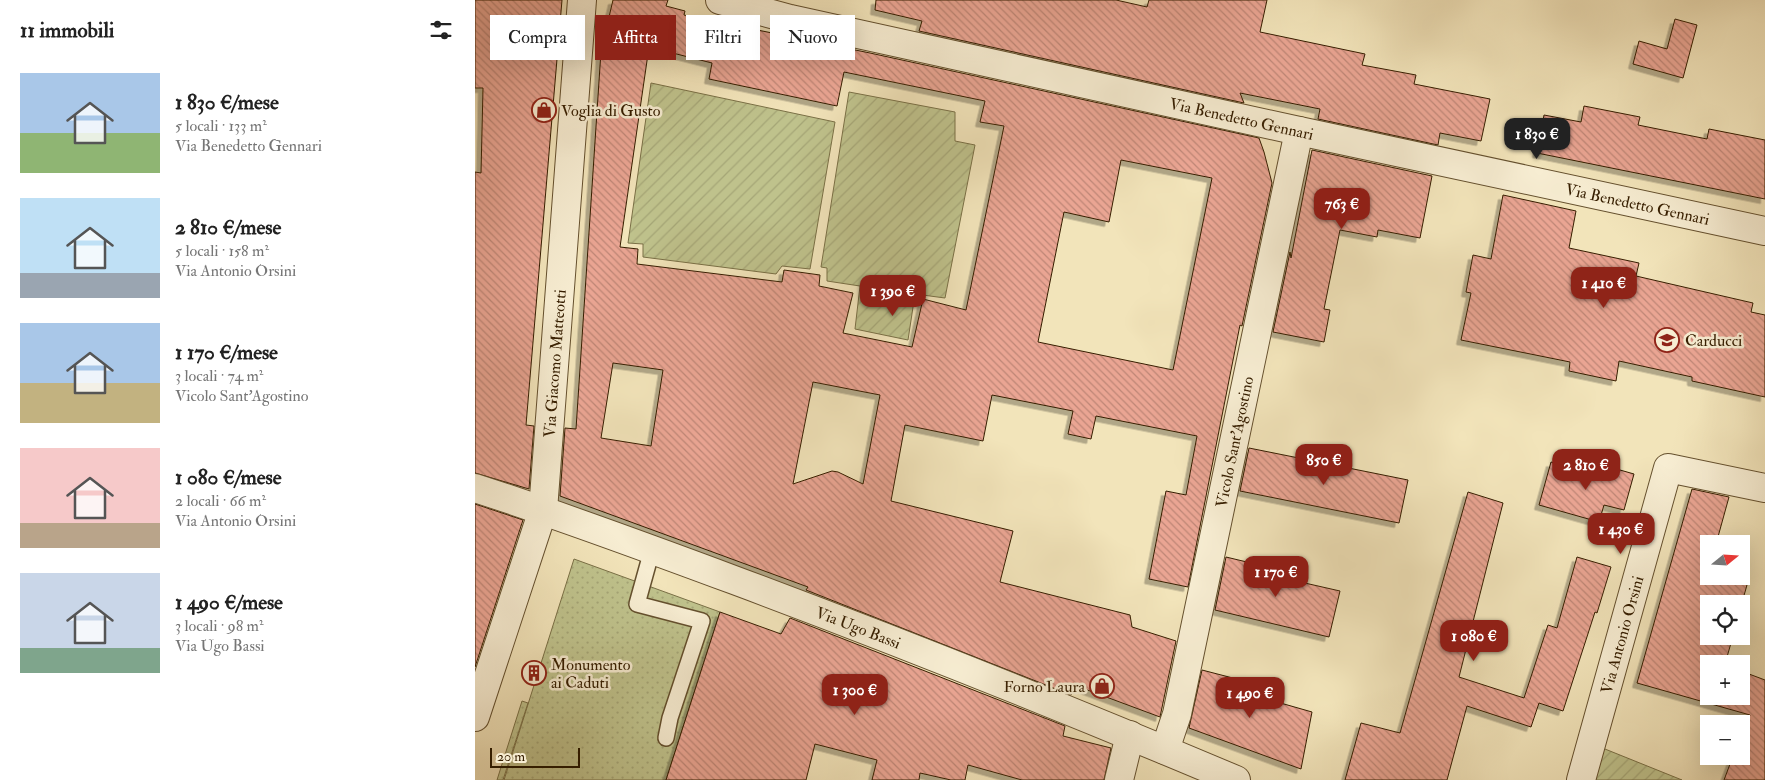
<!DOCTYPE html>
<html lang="it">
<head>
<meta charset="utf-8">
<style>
	:root { --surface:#fff; --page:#f6f6f6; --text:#222; --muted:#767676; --accent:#8f2418 }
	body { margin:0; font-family:"IM FELL Double Pica",serif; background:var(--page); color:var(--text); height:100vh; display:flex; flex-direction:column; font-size:19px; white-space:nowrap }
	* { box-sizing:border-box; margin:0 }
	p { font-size:16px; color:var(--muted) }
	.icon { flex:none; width:28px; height:28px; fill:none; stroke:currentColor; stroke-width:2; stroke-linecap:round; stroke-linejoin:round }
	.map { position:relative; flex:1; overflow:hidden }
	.details { display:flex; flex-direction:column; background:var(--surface); width:475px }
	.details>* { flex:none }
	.hud { position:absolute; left:15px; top:15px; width:475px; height:45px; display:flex; gap:10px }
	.needle { width:32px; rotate:72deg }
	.fabs { position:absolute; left:1225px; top:535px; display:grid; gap:10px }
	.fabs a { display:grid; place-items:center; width:50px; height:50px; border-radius:0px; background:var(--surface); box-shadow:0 5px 20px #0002; font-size:25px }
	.scale { position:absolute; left:15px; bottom:12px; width:90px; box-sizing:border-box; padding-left:5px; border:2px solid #361e00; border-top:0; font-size:14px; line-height:18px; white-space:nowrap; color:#361e00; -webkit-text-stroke:4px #f7edd2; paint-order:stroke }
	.price { position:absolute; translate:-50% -42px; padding:0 11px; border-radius:10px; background:var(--accent); color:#fff; font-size:16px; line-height:32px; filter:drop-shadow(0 1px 2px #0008) }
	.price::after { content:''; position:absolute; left:50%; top:30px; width:15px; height:11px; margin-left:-8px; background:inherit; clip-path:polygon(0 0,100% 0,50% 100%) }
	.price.on { background:#222; color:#fff }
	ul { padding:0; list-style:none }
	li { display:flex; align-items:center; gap:15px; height:125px; padding:0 20px }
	li span { display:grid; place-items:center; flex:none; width:140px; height:100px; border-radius:0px; color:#555 }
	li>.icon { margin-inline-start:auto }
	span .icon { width:60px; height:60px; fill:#fffc; stroke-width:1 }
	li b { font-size:21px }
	h2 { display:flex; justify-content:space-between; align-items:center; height:60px; padding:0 20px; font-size:21px }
	.pill { padding:0 18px; border-radius:0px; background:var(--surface); box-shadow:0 5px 20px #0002; font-size:18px; line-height:45px }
	.pill.on { background:var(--accent); color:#fff }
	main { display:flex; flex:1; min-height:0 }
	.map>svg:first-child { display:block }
</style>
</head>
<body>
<main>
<section class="details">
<h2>11 immobili<svg class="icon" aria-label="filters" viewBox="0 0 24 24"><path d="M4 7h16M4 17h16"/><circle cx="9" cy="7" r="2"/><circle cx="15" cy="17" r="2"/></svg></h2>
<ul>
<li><span style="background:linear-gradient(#a9c7e8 60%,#8fb573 0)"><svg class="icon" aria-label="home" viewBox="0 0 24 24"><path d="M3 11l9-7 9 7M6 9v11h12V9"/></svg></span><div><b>1 830 €/mese</b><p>5 locali · 133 m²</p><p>Via Benedetto Gennari</p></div></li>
<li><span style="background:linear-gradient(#bfe0f5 75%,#9aa5b1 0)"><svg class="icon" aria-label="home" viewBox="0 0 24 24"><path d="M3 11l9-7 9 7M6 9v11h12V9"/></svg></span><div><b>2 810 €/mese</b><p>5 locali · 158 m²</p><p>Via Antonio Orsini</p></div></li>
<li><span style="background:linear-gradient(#a9c7e8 60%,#c2b280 0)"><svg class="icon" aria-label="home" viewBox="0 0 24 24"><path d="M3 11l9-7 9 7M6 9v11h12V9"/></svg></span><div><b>1 170 €/mese</b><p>3 locali · 74 m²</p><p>Vicolo Sant'Agostino</p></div></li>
<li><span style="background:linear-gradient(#f6c9c9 75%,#b9a48a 0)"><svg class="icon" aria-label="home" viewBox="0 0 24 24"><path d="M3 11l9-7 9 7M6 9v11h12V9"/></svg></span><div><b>1 080 €/mese</b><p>2 locali · 66 m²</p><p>Via Antonio Orsini</p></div></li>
<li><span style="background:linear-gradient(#c9d6e8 75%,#7fa58c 0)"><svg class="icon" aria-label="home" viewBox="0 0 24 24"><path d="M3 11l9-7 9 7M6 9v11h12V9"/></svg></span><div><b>1 490 €/mese</b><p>3 locali · 98 m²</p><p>Via Ugo Bassi</p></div></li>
</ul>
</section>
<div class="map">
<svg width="1290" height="780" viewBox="0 0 1290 780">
	<defs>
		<pattern id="grass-dots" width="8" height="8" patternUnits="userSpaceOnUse" patternTransform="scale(1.25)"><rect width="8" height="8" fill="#bfc28c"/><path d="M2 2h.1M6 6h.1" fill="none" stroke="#a5a677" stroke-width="1.8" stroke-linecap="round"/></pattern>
		<pattern id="garden-furrows" width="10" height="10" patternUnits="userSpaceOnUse" patternTransform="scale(1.25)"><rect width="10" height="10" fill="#bfc28c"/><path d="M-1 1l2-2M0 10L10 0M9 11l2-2" fill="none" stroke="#a5a677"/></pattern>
		<pattern id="building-back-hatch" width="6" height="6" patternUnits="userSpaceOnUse" patternTransform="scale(1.25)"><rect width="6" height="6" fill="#eaa593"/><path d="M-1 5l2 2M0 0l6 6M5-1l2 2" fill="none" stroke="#be8676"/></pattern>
		<filter id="shadow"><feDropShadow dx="-4.5" dy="4.5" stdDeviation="0" flood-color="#0004"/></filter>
	</defs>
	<rect width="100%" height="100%" fill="#f2e4ba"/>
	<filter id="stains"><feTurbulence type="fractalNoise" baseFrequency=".004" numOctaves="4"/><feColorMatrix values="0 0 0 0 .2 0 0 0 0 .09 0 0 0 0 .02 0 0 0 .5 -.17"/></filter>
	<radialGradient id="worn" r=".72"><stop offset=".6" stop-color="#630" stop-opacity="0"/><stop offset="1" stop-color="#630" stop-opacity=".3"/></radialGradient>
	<g fill="url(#grass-dots)" stroke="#7a7046">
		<polygon points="99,559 245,612 191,780 29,780"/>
		<polygon points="47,701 53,703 28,780 22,780"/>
	</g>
	<g fill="url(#garden-furrows)" stroke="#7a7046">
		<polygon points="176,83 360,122 335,269 307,266 301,274 168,257 168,244 153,243"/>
		<polygon points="374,92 480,112 480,141 500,145 470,298 440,294 433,340 380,329 385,286 352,281 352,268 346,267"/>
		<polygon points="1125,747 1207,780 1115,780"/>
	</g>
	<g fill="url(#building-back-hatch)" stroke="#361e00" fill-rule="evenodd" filter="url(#shadow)">
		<polygon points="0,0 87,0 51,425 59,426 54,489 0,473 0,172 6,173 8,88 0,88"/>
		<path d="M138 0H193L191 6 210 11 209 15 395 53 784 138 789 152 797 183 767 326 765 325 713 587 674 579 691 491 711 495 722 436 621 416 616 439 593 434 598 411 517 395 508 441 430 425 416 501 538 531 525 582 655 615 657 627 701 641 685 717 599 685 596 695 331 590 333 587 85 496 90 428 101 429 126 51ZM174 47 237 63 234 79 362 106 369 72 510 101 505 122 529 126 491 310 448 299 437 347 368 333 378 293 344 286 345 275 309 270 307 282 162 264 163 249 145 247ZM646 160 737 178 698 370 563 342 589 212 634 222ZM138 363 188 370 176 446 126 438ZM338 382 405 395 388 484 363 472 357 471 318 484Z"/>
		<polygon points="401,0 641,0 672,7 674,0 792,0 785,32 890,54 887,65 941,75 939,84 1015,99 1006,141 965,133 963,145 843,119 845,109 765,93 769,103 444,31 447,21 400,10"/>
		<polygon points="1200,19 1222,25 1208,78 1158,64 1164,41 1192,49"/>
		<polygon points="1109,106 1165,117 1163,125 1232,139 1234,129 1290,140 1290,199 1062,153 1069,115 1106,122"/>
		<polygon points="837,150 957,176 945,238 903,230 902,237 865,230 849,309 855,310 849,342 798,332 815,252 816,258"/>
		<polygon points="1028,195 1101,211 1094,248 1164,263 1161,276 1278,303 1276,312 1290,315 1290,397 1217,381 1217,377 1144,361 1141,381 1094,371 1095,362 986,340 996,293 991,292 998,255 1016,259"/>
		<polygon points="774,448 933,480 924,523 765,491"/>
		<polygon points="1076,462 1121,475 1124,464 1159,474 1149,510 1129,505 1124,522 1064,505"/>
		<polygon points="1217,489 1254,497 1241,544 1234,544 1233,574 1234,576 1241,576 1272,585 1266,606 1266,604 1234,604 1234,636 1258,636 1250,664 1234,664 1234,696 1266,696 1266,671 1290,680 1290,780 1249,780 1258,756 1266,756 1266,736 1275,715 1162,683"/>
		<polygon points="993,492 1028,503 984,677 1049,698 1073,625 1082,628 1102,557 1136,567 1122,613 1120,612 1088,711 1064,703 1056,727 992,706 972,780 870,780 886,723 925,733"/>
		<polygon points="0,504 48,520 0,667"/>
		<polygon points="751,557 801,569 799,576 865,591 854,637 740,610"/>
		<polygon points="245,612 306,634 315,618 590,726 588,736 636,748 629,780 547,780 493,765 490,780 476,780 445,773 444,780 397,780 402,760 340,744 331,780 191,780"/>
		<polygon points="727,670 777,683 774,694 837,712 826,769 714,728"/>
	</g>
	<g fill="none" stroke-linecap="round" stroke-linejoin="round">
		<defs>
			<polyline id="lane" points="177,550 162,604 227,621 195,718 191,738"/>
			<g id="street">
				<path id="s1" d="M245 0 315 19 824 131 1290 231"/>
				<path id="s2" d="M0 488C87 516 173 548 259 580 428 643 595 710 761 780"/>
				<path id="s3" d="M0 717 68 510 107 0"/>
				<path id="s4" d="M690 750 702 714 824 131"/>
				<polyline points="644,780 655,735"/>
				<path id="s5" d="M1106 780 1193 468 1290 488"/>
			</g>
		</defs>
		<use href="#lane" stroke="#65502e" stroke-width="18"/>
		<use href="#street" stroke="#65502e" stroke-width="30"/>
		<use href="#lane" stroke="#f7edd2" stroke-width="15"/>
		<use href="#street" stroke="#f7edd2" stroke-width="28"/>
	</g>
	<defs>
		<symbol id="shop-ring" viewBox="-11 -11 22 22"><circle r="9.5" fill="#f7edd2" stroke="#8f2418" stroke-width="1.5"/><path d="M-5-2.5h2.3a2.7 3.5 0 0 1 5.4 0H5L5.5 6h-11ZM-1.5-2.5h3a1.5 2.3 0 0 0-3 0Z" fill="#8f2418"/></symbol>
		<symbol id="school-ring" viewBox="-11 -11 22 22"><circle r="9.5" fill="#f7edd2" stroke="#8f2418" stroke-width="1.5"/><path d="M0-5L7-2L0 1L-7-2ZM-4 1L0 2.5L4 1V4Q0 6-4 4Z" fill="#8f2418"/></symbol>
		<symbol id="building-ring" viewBox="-11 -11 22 22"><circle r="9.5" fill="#f7edd2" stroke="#8f2418" stroke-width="1.5"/><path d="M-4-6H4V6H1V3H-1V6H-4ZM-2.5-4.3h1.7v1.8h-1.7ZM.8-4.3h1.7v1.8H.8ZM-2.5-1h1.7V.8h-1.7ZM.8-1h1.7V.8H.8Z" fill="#8f2418"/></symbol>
	</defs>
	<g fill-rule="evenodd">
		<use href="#shop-ring" x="55" y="96" width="28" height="28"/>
		<use href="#school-ring" x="1178" y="326" width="28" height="28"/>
		<use href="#building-ring" x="45" y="659" width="28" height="28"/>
		<use href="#shop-ring" x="613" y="672" width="28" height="28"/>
	</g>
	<g text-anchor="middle" stroke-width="5" stroke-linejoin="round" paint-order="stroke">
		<g font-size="16" fill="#361e00" stroke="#f7edd2" text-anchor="start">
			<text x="86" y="116">Voglia di Gusto</text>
			<text x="1210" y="346">Carducci</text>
			<text x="76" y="670">Monumento<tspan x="76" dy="18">ai Caduti</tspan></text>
			<text x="610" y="692" text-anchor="end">Forno Laura</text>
		</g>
		<g font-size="16" fill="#361e00" stroke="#f7edd2">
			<text dy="6" stroke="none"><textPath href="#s1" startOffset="535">Via Benedetto Gennari</textPath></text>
			<text dy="6" stroke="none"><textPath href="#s1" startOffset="940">Via Benedetto Gennari</textPath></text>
			<text dy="6" stroke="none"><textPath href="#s3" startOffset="365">Via Giacomo Matteotti</textPath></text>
			<text dy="6" stroke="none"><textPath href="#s4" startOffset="316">Vicolo Sant'Agostino</textPath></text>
			<text dy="6" stroke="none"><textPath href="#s2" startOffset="408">Via Ugo Bassi</textPath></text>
			<text dy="6" stroke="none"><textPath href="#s5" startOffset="151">Via Antonio Orsini</textPath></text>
		</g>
	</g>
	<rect width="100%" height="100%" filter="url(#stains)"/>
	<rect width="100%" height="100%" fill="url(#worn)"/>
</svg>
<div class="fabs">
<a><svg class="needle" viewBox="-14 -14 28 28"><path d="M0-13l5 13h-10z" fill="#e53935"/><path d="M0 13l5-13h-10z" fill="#767676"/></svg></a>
<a><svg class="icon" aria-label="locate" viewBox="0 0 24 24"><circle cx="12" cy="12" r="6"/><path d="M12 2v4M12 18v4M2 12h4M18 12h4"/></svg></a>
<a>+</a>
<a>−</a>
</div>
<div class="scale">20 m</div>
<b class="price on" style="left:1062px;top:160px">1 830 €</b>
<b class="price" style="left:867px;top:230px">763 €</b>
<b class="price" style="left:1129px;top:309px">1 410 €</b>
<b class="price" style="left:418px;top:317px">1 390 €</b>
<b class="price" style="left:849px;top:486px">850 €</b>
<b class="price" style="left:1111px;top:491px">2 810 €</b>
<b class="price" style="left:1146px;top:555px">1 430 €</b>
<b class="price" style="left:801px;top:598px">1 170 €</b>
<b class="price" style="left:999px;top:662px">1 080 €</b>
<b class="price" style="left:380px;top:716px">1 300 €</b>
<b class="price" style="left:775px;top:719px">1 490 €</b>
<div class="hud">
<a class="pill">Compra</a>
<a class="pill on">Affitta</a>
<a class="pill">Filtri</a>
<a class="pill">Nuovo</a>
</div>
</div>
</main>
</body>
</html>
